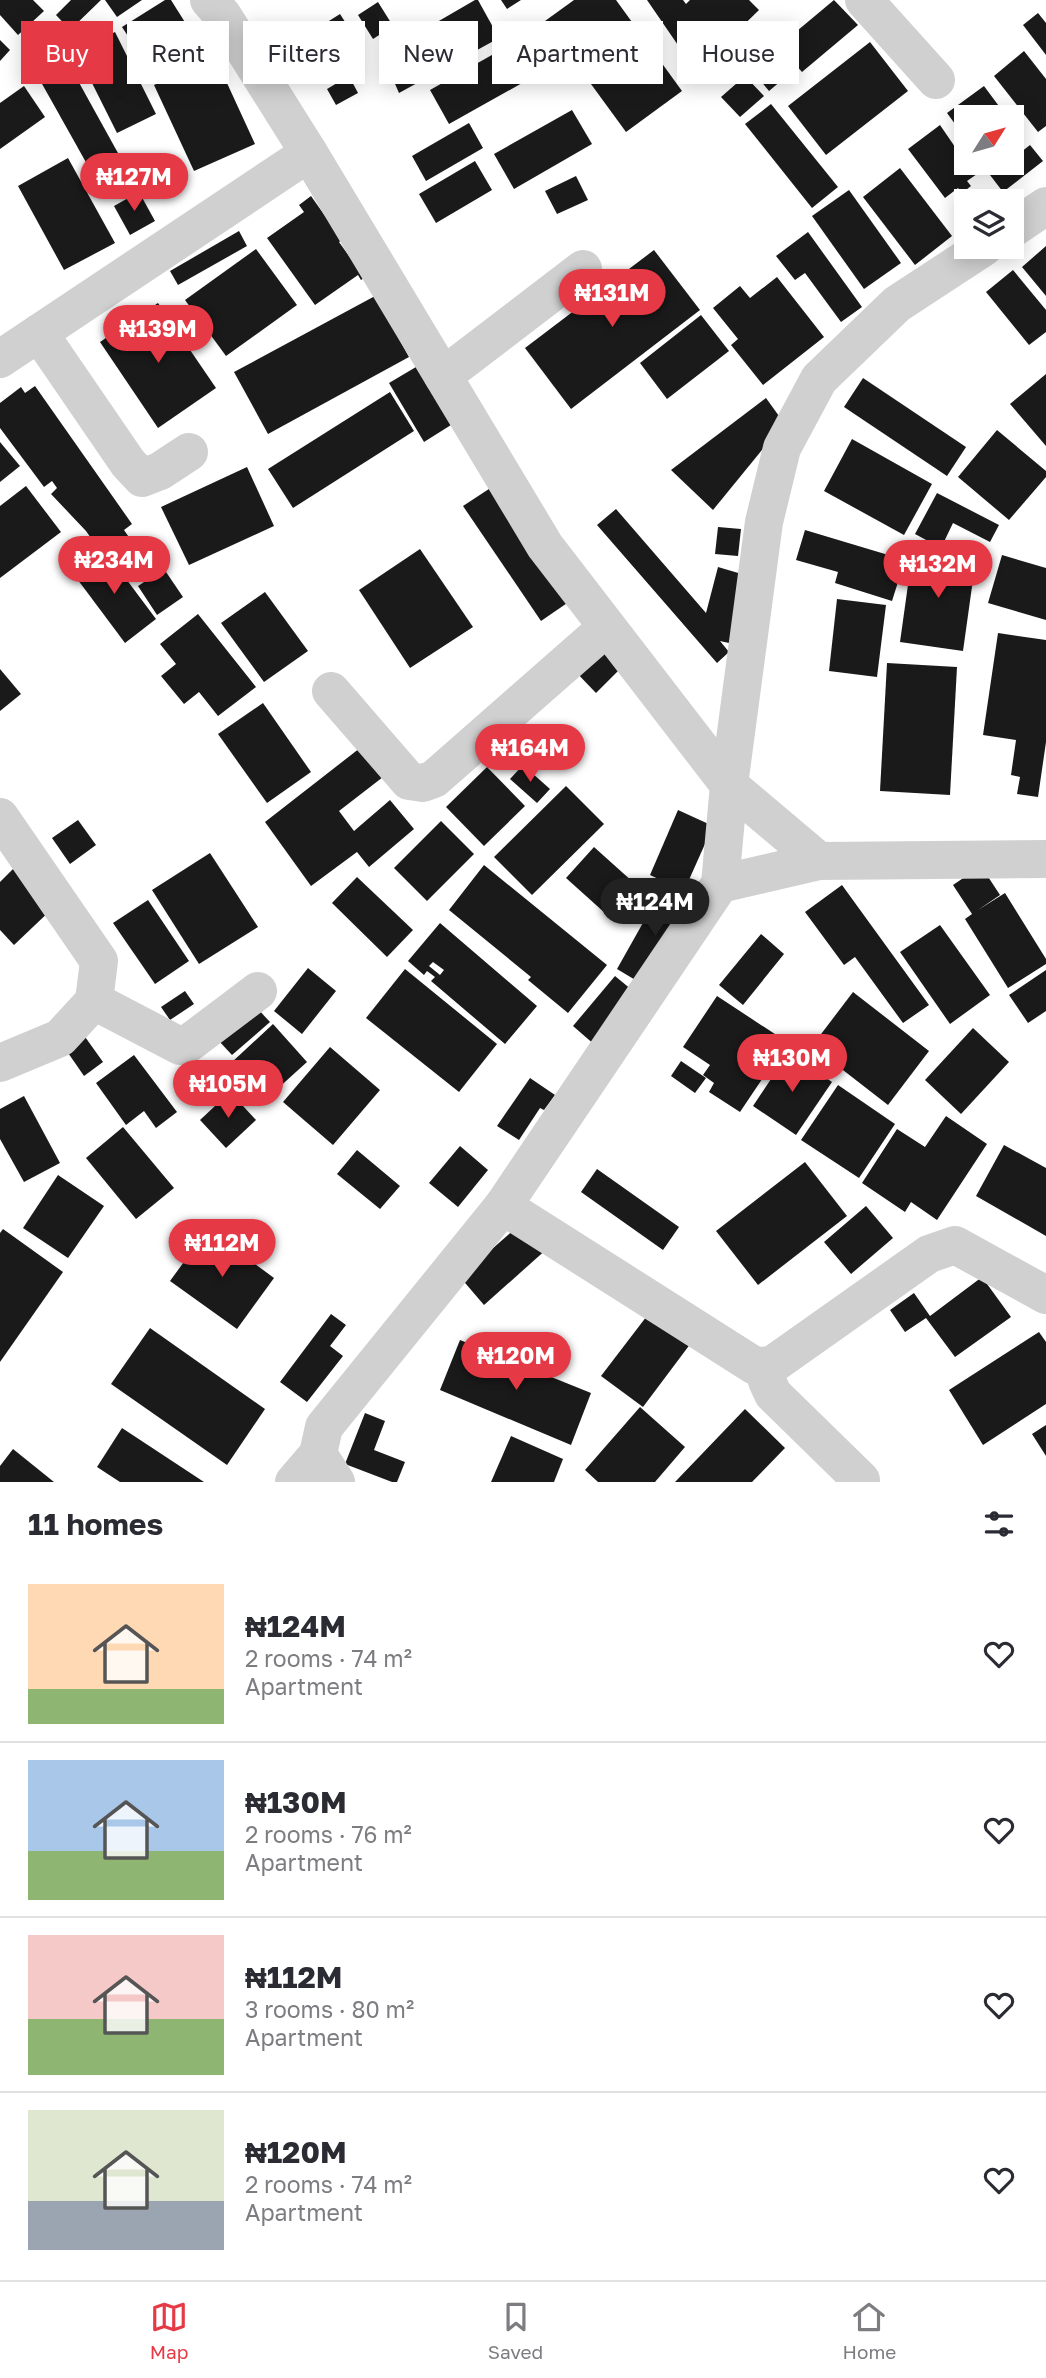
<!DOCTYPE html>
<html lang="en">
<head>
<meta charset="utf-8">
<style>
	:root { --surface:#fff; --page:#f2f2f3; --text:#2b2b33; --muted:#7c7c81; --line:#e1e1e2; --accent:#e63946 }
	body { margin:0; font-family:"Golos Text",sans-serif; background:var(--page); color:var(--text); height:100vh; display:flex; flex-direction:column; font-size:26px; white-space:nowrap }
	* { box-sizing:border-box; margin:0 }
	p { font-size:23px; color:var(--muted) }
	.icon { flex:none; width:38px; height:38px; fill:none; stroke:currentColor; stroke-width:2; stroke-linecap:round; stroke-linejoin:round }
	.map { position:relative; height:1482px; overflow:hidden }
	.panel { display:flex; flex-direction:column; background:var(--surface); flex:1 }
	.panel>* { flex:none }
	.banner { position:absolute; left:21px; top:21px; width:1004px; height:63px; display:flex; gap:14px }
	.needle { width:46px; rotate:53deg }
	.controls { position:absolute; left:954px; top:105px; display:grid; gap:14px }
	.controls a { display:grid; place-items:center; width:70px; height:70px; border-radius:0px; background:var(--surface); box-shadow:0 4px 18px #0003; font-size:35px }
	.price { position:absolute; translate:-50% -60px; padding:0 16px; border-radius:24px; background:var(--accent); color:#fff; font-size:23px; line-height:46px; filter:drop-shadow(0 2px 4px #0008) }
	.price::after { content:''; position:absolute; left:50%; top:42px; width:21px; height:16px; margin-left:-10px; background:inherit; clip-path:polygon(0 0,100% 0,50% 100%) }
	.price.selected { background:#222; color:#fff }
	ul { padding:0; list-style:none }
	li { display:flex; align-items:center; gap:21px; height:175px; padding:0 28px }
	li+li { border-top:2px solid var(--line) }
	li span { display:grid; place-items:center; flex:none; width:196px; height:140px; border-radius:0px; color:#555 }
	li>.icon { margin-inline-start:auto }
	span .icon { width:84px; height:84px; fill:#fffc; stroke-width:1 }
	li b { font-size:30px }
	h2 { display:flex; justify-content:space-between; align-items:center; height:84px; padding:0 28px; font-size:30px }
	.tag { padding:0 24px; border-radius:0px; background:var(--surface); box-shadow:0 4px 18px #0003; font-size:24px; line-height:63px }
	.tag.selected { background:var(--accent); color:#fff }
	.tabs { display:flex; justify-content:space-around; align-items:center; height:98px; border-top:2px solid var(--line); background:var(--surface); font-size:19px; color:var(--muted) }
	.tabs a { display:grid; justify-items:center; gap:4px }
	.tabs .selected { color:var(--accent) }
	.map>svg:first-child { display:block }
</style>
</head>
<body>
<div class="map">
<svg width="1046" height="1482" viewBox="0 0 1046 1482">
	<rect width="100%" height="100%" fill="#fff"/>
	<g fill="#1a1a1a" fill-rule="evenodd">
		<polygon points="0,0 33,0 44,11 18,35 0,15"/>
		<polygon points="71,0 101,0 70,30 56,15"/>
		<polygon points="105,0 142,0 117,17"/>
		<polygon points="165,0 171,0 198,43 152,73 122,27"/>
		<polygon points="475,0 478,0 499,38 399,93 382,54"/>
		<polygon points="501,0 521,0 507,9"/>
		<polygon points="574,0 616,0 682,91 626,132 545,21"/>
		<polygon points="647,0 683,0 686,4 690,0 749,0 759,10 718,50 693,67"/>
		<polygon points="834,0 858,25 802,72 779,46"/>
		<polygon points="378,2 393,26 373,39 358,15"/>
		<polygon points="1038,13 1046,23 1046,55 1023,25"/>
		<polygon points="340,14 365,53 322,80 297,41"/>
		<polygon points="115,32 156,114 117,133 76,51"/>
		<polygon points="0,40 10,50 0,61"/>
		<polygon points="870,42 908,91 826,155 788,106"/>
		<polygon points="513,43 533,77 449,124 430,90"/>
		<polygon points="775,47 794,70 769,91 749,67"/>
		<polygon points="61,50 134,182 106,198 32,66"/>
		<polygon points="1024,51 1046,79 1046,126 1038,132 994,76"/>
		<polygon points="215,57 255,144 194,171 154,85"/>
		<polygon points="349,76 358,93 336,105 327,89"/>
		<polygon points="745,76 764,96 740,117 721,97"/>
		<polygon points="24,86 45,117 0,149 0,103"/>
		<polygon points="984,86 1007,117 966,117 966,139 947,113"/>
		<polygon points="771,104 838,187 812,208 745,124"/>
		<polygon points="572,110 592,144 514,189 494,154"/>
		<polygon points="469,123 483,148 426,181 412,156"/>
		<polygon points="1012,123 1022,137 1012,145"/>
		<polygon points="940,125 966,163 977,174 967,181 971,186 962,193 958,188 945,198 908,149"/>
		<polygon points="1030,145 1043,161 1003,192 990,175 1006,163 1012,163 1012,159"/>
		<polygon points="68,158 115,243 64,270 18,186"/>
		<polygon points="475,161 492,190 436,223 419,194"/>
		<polygon points="900,168 952,236 915,265 863,197"/>
		<polygon points="576,176 588,200 557,214 545,191"/>
		<polygon points="849,190 901,263 864,289 812,216"/>
		<polygon points="973,190 981,201 966,201 966,226 958,214 965,208 959,200"/>
		<polygon points="139,192 155,221 130,235 114,206"/>
		<polygon points="311,196 342,240 339,242 354,263 373,272 361,280 358,275 315,305 267,238 304,212 299,205"/>
		<polygon points="239,231 247,246 178,285 170,271"/>
		<polygon points="808,232 862,307 841,322 805,273 795,280 776,256"/>
		<polygon points="1046,246 1046,296 1022,267"/>
		<polygon points="256,249 297,305 226,356 185,300"/>
		<polygon points="654,250 700,310 571,409 525,348"/>
		<polygon points="1013,270 1046,310 1046,332 1029,345 986,292"/>
		<polygon points="777,277 824,337 763,385 731,345 738,339 713,308 740,286 750,298"/>
		<polygon points="375,296 409,357 268,434 234,372"/>
		<polygon points="158,303 216,388 158,428 100,342"/>
		<polygon points="701,315 729,351 667,399 640,363"/>
		<polygon points="416,367 451,425 424,442 389,383"/>
		<polygon points="1046,374 1046,446 1010,404"/>
		<polygon points="863,378 966,447 947,476 844,407"/>
		<polygon points="35,386 132,524 124,530 150,568 137,576 111,539 98,548 86,531 51,494 57,488 52,481 44,487 0,428 0,403 21,387 25,393"/>
		<polygon points="390,392 414,431 293,508 268,469"/>
		<polygon points="766,398 784,423 713,510 671,470"/>
		<polygon points="997,430 1046,471 1046,477 1009,520 958,477"/>
		<polygon points="852,439 932,484 904,535 824,491"/>
		<polygon points="0,442 20,466 0,482"/>
		<polygon points="247,467 274,526 189,565 161,507"/>
		<polygon points="495,485 573,599 541,621 463,506"/>
		<polygon points="26,486 61,532 0,578 0,506"/>
		<polygon points="937,493 999,525 990,542 953,523 941,548 915,534"/>
		<polygon points="616,509 706,613 718,567 745,575 729,643 720,641 729,652 717,663 597,525"/>
		<polygon points="718,527 741,529 738,556 715,554"/>
		<polygon points="805,530 905,560 892,601 835,583 838,572 796,560"/>
		<polygon points="103,548 156,619 125,643 72,572"/>
		<polygon points="420,549 473,627 410,668 359,590"/>
		<polygon points="913,549 976,558 963,651 900,642"/>
		<polygon points="1002,555 1046,568 1046,620 988,603"/>
		<polygon points="164,569 183,597 157,615 138,586"/>
		<polygon points="265,592 308,651 264,682 221,623"/>
		<polygon points="837,599 886,605 877,677 829,671"/>
		<polygon points="198,614 256,687 218,716 199,692 184,704 161,676 176,664 160,644"/>
		<polygon points="998,633 1046,640 1046,742 1038,797 1017,794 1020,777 1011,775 1016,740 983,735"/>
		<polygon points="602,640 626,663 596,693 573,669"/>
		<polygon points="887,663 957,667 950,795 880,791"/>
		<polygon points="0,669 21,694 0,711"/>
		<polygon points="263,703 311,772 267,803 218,734"/>
		<polygon points="360,748 383,777 339,811 354,831 390,800 414,829 369,867 357,852 311,886 265,822"/>
		<polygon points="523,765 550,789 537,803 510,779"/>
		<polygon points="487,767 525,806 484,846 446,807"/>
		<polygon points="566,786 604,824 532,895 494,857"/>
		<polygon points="678,810 713,826 684,891 650,875"/>
		<polygon points="78,820 96,845 70,864 52,838"/>
		<polygon points="441,821 474,854 427,901 394,868"/>
		<polygon points="594,847 643,891 615,922 566,878"/>
		<polygon points="210,853 258,927 199,964 152,890"/>
		<polygon points="484,865 607,965 568,1013 528,980 531,977 449,910"/>
		<polygon points="981,866 1000,895 978,910 1005,893 1046,959 1046,964 1008,988 965,919 972,914 953,885"/>
		<polygon points="15,867 54,907 14,945 0,930 0,882"/>
		<polygon points="357,877 413,930 387,957 332,903"/>
		<polygon points="842,885 929,1005 903,1023 855,957 844,965 805,912"/>
		<polygon points="662,889 693,907 647,987 617,969"/>
		<polygon points="148,900 189,961 155,984 113,923"/>
		<path d="M440 923 537 1006 505 1044 431 981 435 977 427 971 424 975 408 961ZM433 962 444 970 440 975 429 966Z"/>
		<polygon points="940,925 990,995 950,1024 900,952"/>
		<polygon points="761,934 784,954 743,1005 719,985"/>
		<polygon points="308,968 336,991 302,1034 274,1011"/>
		<polygon points="405,969 497,1044 459,1092 366,1018"/>
		<polygon points="1046,970 1046,1011 1028,1023 1009,995"/>
		<polygon points="615,976 638,995 596,1046 573,1026"/>
		<polygon points="185,991 194,1004 170,1020 161,1007"/>
		<polygon points="853,992 929,1051 888,1105 812,1046"/>
		<polygon points="717,996 787,1042 740,1112 709,1092 714,1083 703,1075 710,1065 683,1047"/>
		<polygon points="256,1007 270,1022 232,1055 218,1040"/>
		<polygon points="273,1024 307,1062 265,1100 231,1063"/>
		<polygon points="973,1028 1009,1062 961,1114 925,1080"/>
		<polygon points="83,1034 103,1062 84,1076 64,1047"/>
		<polygon points="330,1047 380,1090 333,1145 283,1102"/>
		<polygon points="789,1052 832,1082 796,1135 753,1106"/>
		<polygon points="134,1055 177,1112 156,1128 144,1111 126,1125 96,1083"/>
		<polygon points="681,1061 706,1078 695,1093 671,1076"/>
		<polygon points="530,1078 555,1095 544,1110 540,1108 519,1140 497,1126"/>
		<polygon points="838,1085 895,1124 859,1178 801,1140"/>
		<polygon points="230,1092 256,1120 226,1148 200,1120"/>
		<polygon points="24,1096 60,1163 24,1182 0,1139 0,1109"/>
		<polygon points="946,1116 987,1144 937,1220 911,1202 905,1212 862,1183 897,1129 925,1147"/>
		<polygon points="123,1127 174,1188 136,1219 86,1158"/>
		<polygon points="1004,1145 1046,1168 1046,1236 976,1196"/>
		<polygon points="460,1146 488,1170 458,1207 429,1183"/>
		<polygon points="357,1150 400,1186 380,1209 337,1174"/>
		<polygon points="805,1162 847,1216 758,1285 716,1231"/>
		<polygon points="597,1169 679,1227 663,1250 581,1192"/>
		<polygon points="58,1175 104,1206 68,1258 23,1228"/>
		<polygon points="866,1206 893,1238 851,1274 824,1242"/>
		<polygon points="524,1221 548,1248 484,1305 460,1277"/>
		<polygon points="3,1229 63,1272 0,1362 0,1233"/>
		<polygon points="208,1229 274,1278 237,1329 170,1281"/>
		<polygon points="982,1277 1011,1317 955,1357 926,1318 905,1332 890,1310 914,1293 930,1316"/>
		<polygon points="653,1308 694,1339 643,1407 601,1376"/>
		<polygon points="331,1314 346,1325 330,1346 343,1356 307,1402 280,1382"/>
		<polygon points="150,1328 265,1409 227,1465 111,1384"/>
		<polygon points="1039,1332 1046,1342 1046,1404 983,1445 949,1390"/>
		<polygon points="460,1340 591,1393 571,1445 440,1390"/>
		<polygon points="640,1407 685,1447 655,1482 598,1482 585,1470"/>
		<polygon points="745,1409 785,1448 752,1482 675,1482"/>
		<polygon points="365,1413 385,1421 374,1450 405,1462 397,1482 392,1482 345,1464"/>
		<polygon points="1046,1425 1046,1456 1032,1434"/>
		<polygon points="122,1428 204,1482 120,1482 97,1467"/>
		<polygon points="511,1436 563,1459 554,1482 491,1482"/>
		<polygon points="13,1449 54,1482 0,1482 0,1466"/>
	</g>
	<g fill="none" stroke-linecap="round" stroke-linejoin="round">
		<g stroke="#d0d0d0" stroke-width="38">
			<polyline points="209,0 223,16 309,153 545,546 729,785 720,884 503,1206 324,1427 318,1454 336,1482"/>
			<polyline points="864,0 936,80"/>
			<polyline points="1012,229 1046,206"/>
			<polyline points="39,333 128,463 142,478 160,471 189,452"/>
			<polyline points="0,359 309,153"/>
			<polyline points="443,376 583,269"/>
			<polyline points="331,691 409,781 423,783 434,779 606,628"/>
			<polyline points="0,817 99,961 94,1001 60,1038 0,1063"/>
			<polyline points="819,861 729,785 764,522 782,448 819,379 897,304 984,247"/>
			<polyline points="720,884 819,861 1046,859"/>
			<polyline points="94,1001 180,1046 189,1043 258,991"/>
			<polyline points="503,1206 755,1366 772,1365 929,1254 955,1245 1046,1295"/>
			<polyline points="764,1367 767,1381 773,1394 861,1480"/>
			<polyline points="294,1482 318,1454"/>
		</g>
	</g>
</svg>
<div class="controls">
<a><svg class="needle" viewBox="-14 -14 28 28"><path d="M0-13l5 13h-10z" fill="#e53935"/><path d="M0 13l5-13h-10z" fill="#7c7c81"/></svg></a>
<a><svg class="icon" aria-label="layers" viewBox="0 0 24 24"><path d="M12 4l9 5-9 5-9-5zM3 14l9 5 9-5"/></svg></a>
</div>
<b class="price" style="left:134px;top:213px">₦127M</b>
<b class="price" style="left:612px;top:329px">₦131M</b>
<b class="price" style="left:158px;top:365px">₦139M</b>
<b class="price" style="left:114px;top:596px">₦234M</b>
<b class="price" style="left:938px;top:600px">₦132M</b>
<b class="price" style="left:530px;top:784px">₦164M</b>
<b class="price selected" style="left:655px;top:938px">₦124M</b>
<b class="price" style="left:792px;top:1094px">₦130M</b>
<b class="price" style="left:228px;top:1120px">₦105M</b>
<b class="price" style="left:222px;top:1279px">₦112M</b>
<b class="price" style="left:516px;top:1392px">₦120M</b>
<div class="banner">
<a class="tag selected">Buy</a>
<a class="tag">Rent</a>
<a class="tag">Filters</a>
<a class="tag">New</a>
<a class="tag">Apartment</a>
<a class="tag">House</a>
</div>
</div>
<section class="panel">
<h2>11 homes<svg class="icon" aria-label="filters" viewBox="0 0 24 24"><path d="M4 7h16M4 17h16"/><circle cx="9" cy="7" r="2"/><circle cx="15" cy="17" r="2"/></svg></h2>
<ul>
<li><span style="background:linear-gradient(#ffd9b3 75%,#8fb573 0)"><svg class="icon" aria-label="home" viewBox="0 0 24 24"><path d="M3 11l9-7 9 7M6 9v11h12V9"/></svg></span><div><b>₦124M</b><p>2 rooms · 74 m²</p><p>Apartment</p></div><svg class="icon" aria-label="heart" viewBox="0 0 24 24"><path d="M12 20l-8-8c-3-5 5-10 8-4 3-6 11-1 8 4z"/></svg></li>
<li><span style="background:linear-gradient(#a9c7e8 65%,#8fb573 0)"><svg class="icon" aria-label="home" viewBox="0 0 24 24"><path d="M3 11l9-7 9 7M6 9v11h12V9"/></svg></span><div><b>₦130M</b><p>2 rooms · 76 m²</p><p>Apartment</p></div><svg class="icon" aria-label="heart" viewBox="0 0 24 24"><path d="M12 20l-8-8c-3-5 5-10 8-4 3-6 11-1 8 4z"/></svg></li>
<li><span style="background:linear-gradient(#f6c9c9 60%,#8fb573 0)"><svg class="icon" aria-label="home" viewBox="0 0 24 24"><path d="M3 11l9-7 9 7M6 9v11h12V9"/></svg></span><div><b>₦112M</b><p>3 rooms · 80 m²</p><p>Apartment</p></div><svg class="icon" aria-label="heart" viewBox="0 0 24 24"><path d="M12 20l-8-8c-3-5 5-10 8-4 3-6 11-1 8 4z"/></svg></li>
<li><span style="background:linear-gradient(#dfe7d0 65%,#9aa5b1 0)"><svg class="icon" aria-label="home" viewBox="0 0 24 24"><path d="M3 11l9-7 9 7M6 9v11h12V9"/></svg></span><div><b>₦120M</b><p>2 rooms · 74 m²</p><p>Apartment</p></div><svg class="icon" aria-label="heart" viewBox="0 0 24 24"><path d="M12 20l-8-8c-3-5 5-10 8-4 3-6 11-1 8 4z"/></svg></li>
</ul>
</section>
<nav class="tabs">
<a class="selected"><svg class="icon" aria-label="map" viewBox="0 0 24 24"><path d="M3 6l6-2 6 2 6-2v14l-6 2-6-2-6 2zM9 4v14M15 6v14"/></svg>Map</a>
<a><svg class="icon" aria-label="saved" viewBox="0 0 24 24"><path d="M7 4h10v16l-5-4-5 4z"/></svg>Saved</a>
<a><svg class="icon" aria-label="home" viewBox="0 0 24 24"><path d="M3 11l9-7 9 7M6 9v11h12V9"/></svg>Home</a>
</nav>
</body>
</html>
